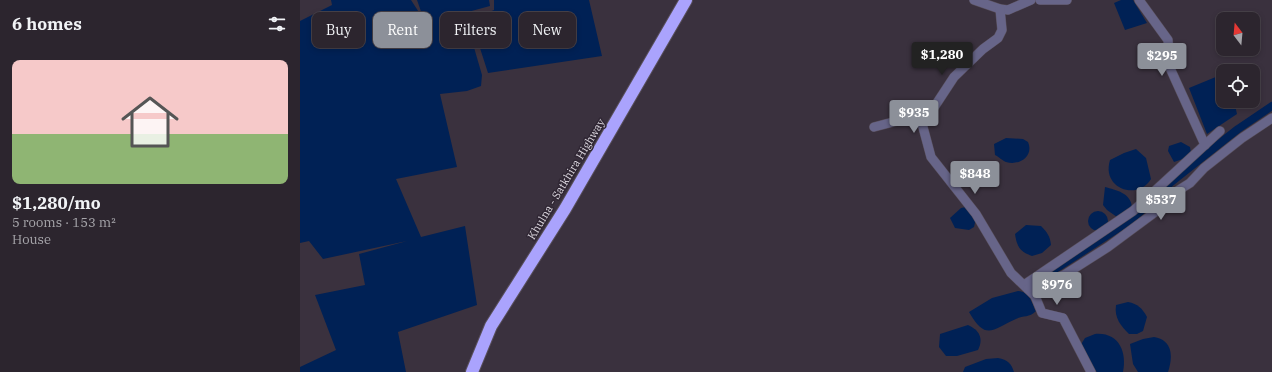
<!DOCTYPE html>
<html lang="en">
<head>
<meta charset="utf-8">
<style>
	:root { --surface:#2c252e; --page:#342d36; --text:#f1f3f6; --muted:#a6a5aa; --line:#48424a; --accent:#8c9099 }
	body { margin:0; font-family:"IBM Plex Serif",serif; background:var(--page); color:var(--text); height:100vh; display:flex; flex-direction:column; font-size:15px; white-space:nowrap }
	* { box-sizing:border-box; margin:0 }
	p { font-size:13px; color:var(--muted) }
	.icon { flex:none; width:22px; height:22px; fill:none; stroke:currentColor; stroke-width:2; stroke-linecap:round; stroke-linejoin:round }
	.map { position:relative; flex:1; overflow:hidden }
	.details { display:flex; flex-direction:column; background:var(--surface); width:300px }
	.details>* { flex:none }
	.banner { position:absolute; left:12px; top:12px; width:380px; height:36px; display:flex; gap:8px }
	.needle { width:26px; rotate:344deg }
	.buttons { position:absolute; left:916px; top:12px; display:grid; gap:8px }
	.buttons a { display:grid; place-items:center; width:44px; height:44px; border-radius:8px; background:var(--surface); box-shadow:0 2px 6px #0003,0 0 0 1px var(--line); font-size:20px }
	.price { position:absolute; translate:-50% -34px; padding:0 9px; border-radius:4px; background:var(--accent); color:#fff; font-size:13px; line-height:26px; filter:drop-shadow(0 1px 2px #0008) }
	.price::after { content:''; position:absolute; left:50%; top:24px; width:12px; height:9px; margin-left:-6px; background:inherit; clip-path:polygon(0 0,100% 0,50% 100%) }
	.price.current { background:#222; color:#fff }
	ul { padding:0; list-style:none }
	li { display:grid; align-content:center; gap:8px; height:212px; padding:0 12px }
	li span { display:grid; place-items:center; height:124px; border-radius:8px; color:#555 }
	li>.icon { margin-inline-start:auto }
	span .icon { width:72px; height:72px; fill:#fffc; stroke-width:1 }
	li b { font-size:17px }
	h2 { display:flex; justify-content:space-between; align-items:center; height:48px; padding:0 12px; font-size:17px }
	.chip { padding:0 14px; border-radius:8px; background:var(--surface); box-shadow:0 2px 6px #0003,0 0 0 1px var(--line); font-size:14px; line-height:36px }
	.chip.current { background:var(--accent); color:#fff }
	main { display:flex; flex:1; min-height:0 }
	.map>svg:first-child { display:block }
</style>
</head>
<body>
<main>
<section class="details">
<h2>6 homes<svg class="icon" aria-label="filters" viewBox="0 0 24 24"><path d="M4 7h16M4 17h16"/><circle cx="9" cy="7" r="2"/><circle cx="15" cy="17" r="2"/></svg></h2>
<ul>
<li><span style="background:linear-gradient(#f6c9c9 60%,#8fb573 0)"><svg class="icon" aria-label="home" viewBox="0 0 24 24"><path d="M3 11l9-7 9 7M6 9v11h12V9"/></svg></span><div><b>$1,280/mo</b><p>5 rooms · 153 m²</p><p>House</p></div></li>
</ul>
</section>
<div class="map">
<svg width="972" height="372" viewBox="0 0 972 372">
	<rect width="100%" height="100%" fill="#3a313e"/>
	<g fill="#002155">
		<polygon points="31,0 111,0 124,20 117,0 189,0 190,6 164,13 182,75 181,86 167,91 140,94 157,167 96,179 121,237 165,226 177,305 98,332 106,372 0,372 0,367 36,350 15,295 65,285 59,254 107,241 23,259 9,241 0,243 0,21 32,5"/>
		<polygon points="194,0 289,0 302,56 188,73 171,20 194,10"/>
		<polygon points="821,0 833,0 847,23 825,30 814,3"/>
		<polygon points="923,74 923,101 934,101 937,114 907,134 889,88"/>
		<path d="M706 138 723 139 728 142C734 156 720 166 706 162 703 161 699 157 695 155L694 144Z"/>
		<polygon points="881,142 890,147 891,153 886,158 874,162 868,151 869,146"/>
		<path d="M836 149 846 158 851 179C838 201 801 189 810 160L824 153Z"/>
		<path d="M805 187C816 190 831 193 832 207L817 217 807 210 803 205Z"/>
		<polygon points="666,207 676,218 674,227 669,230 655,228 650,218 661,208"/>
		<circle cx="798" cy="221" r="10"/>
		<path d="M726 225 741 226C747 232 750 236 751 245L742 253 732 256C720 252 717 247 715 234Z"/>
		<path d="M718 291C730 292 731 301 736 311 729 318 724 315 716 319 693 329 686 342 669 312L692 298Z"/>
		<path d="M828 302C838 304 842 308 847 317L843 331 837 334H829C821 326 814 318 816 305Z"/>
		<path d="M668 325C679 330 684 338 678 350L657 356H646L639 347 640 334Z"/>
		<path d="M795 334C819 332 827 352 823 372H797L794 369 780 346 785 338Z"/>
		<path d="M854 337C873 340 873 357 868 372H838L833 364 830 344 843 339Z"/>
		<path d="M698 358C708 360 711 363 714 372H663L665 367 686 359Z"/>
	</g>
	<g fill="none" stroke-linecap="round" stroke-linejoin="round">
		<polyline stroke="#002155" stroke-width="8" points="743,277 828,222 853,201 871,182 938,129 972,106"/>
		<defs>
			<g id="minor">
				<polyline points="674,0 700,9 708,10 731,0"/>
				<polyline points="740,0 767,0"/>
				<polyline points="839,0 868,40 870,68 905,145"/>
				<polyline points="620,116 631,157 676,214 711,273 735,296 742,313 763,318 791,372"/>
				<polyline points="574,127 631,112 654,77 683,49 698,38 702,30 700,9"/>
				<polyline points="724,285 833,211 920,131"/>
				<polyline points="728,289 764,275 808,247 858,210 871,195 890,183 904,168 942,138 972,118"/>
			</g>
			<polyline id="highway" points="172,372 191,326 265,209 386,0"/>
		</defs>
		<use href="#minor" stroke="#584f5b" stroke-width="10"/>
		<use href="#highway" stroke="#584f5b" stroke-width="14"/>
		<use href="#minor" stroke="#676589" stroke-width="9"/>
		<use href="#highway" stroke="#aaa3fd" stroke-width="12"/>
	</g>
	<g text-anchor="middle" stroke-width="3" stroke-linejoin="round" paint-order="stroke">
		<g font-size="11" fill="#ded9e1" stroke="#302734">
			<text transform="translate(266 179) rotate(-59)" y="4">Khulna - Satkhira Highway</text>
		</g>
	</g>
</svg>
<div class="buttons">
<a><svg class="needle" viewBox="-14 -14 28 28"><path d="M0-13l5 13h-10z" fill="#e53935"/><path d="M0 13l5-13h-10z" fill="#a6a5aa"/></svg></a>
<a><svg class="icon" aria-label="locate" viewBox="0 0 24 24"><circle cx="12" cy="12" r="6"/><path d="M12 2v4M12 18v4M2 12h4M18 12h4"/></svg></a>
</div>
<b class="price current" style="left:642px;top:76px">$1,280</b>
<b class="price" style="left:862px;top:77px">$295</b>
<b class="price" style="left:614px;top:134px">$935</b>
<b class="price" style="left:675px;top:195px">$848</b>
<b class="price" style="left:861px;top:221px">$537</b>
<b class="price" style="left:757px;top:306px">$976</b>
<div class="banner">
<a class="chip">Buy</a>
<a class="chip current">Rent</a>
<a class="chip">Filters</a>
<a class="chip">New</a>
</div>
</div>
</main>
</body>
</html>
